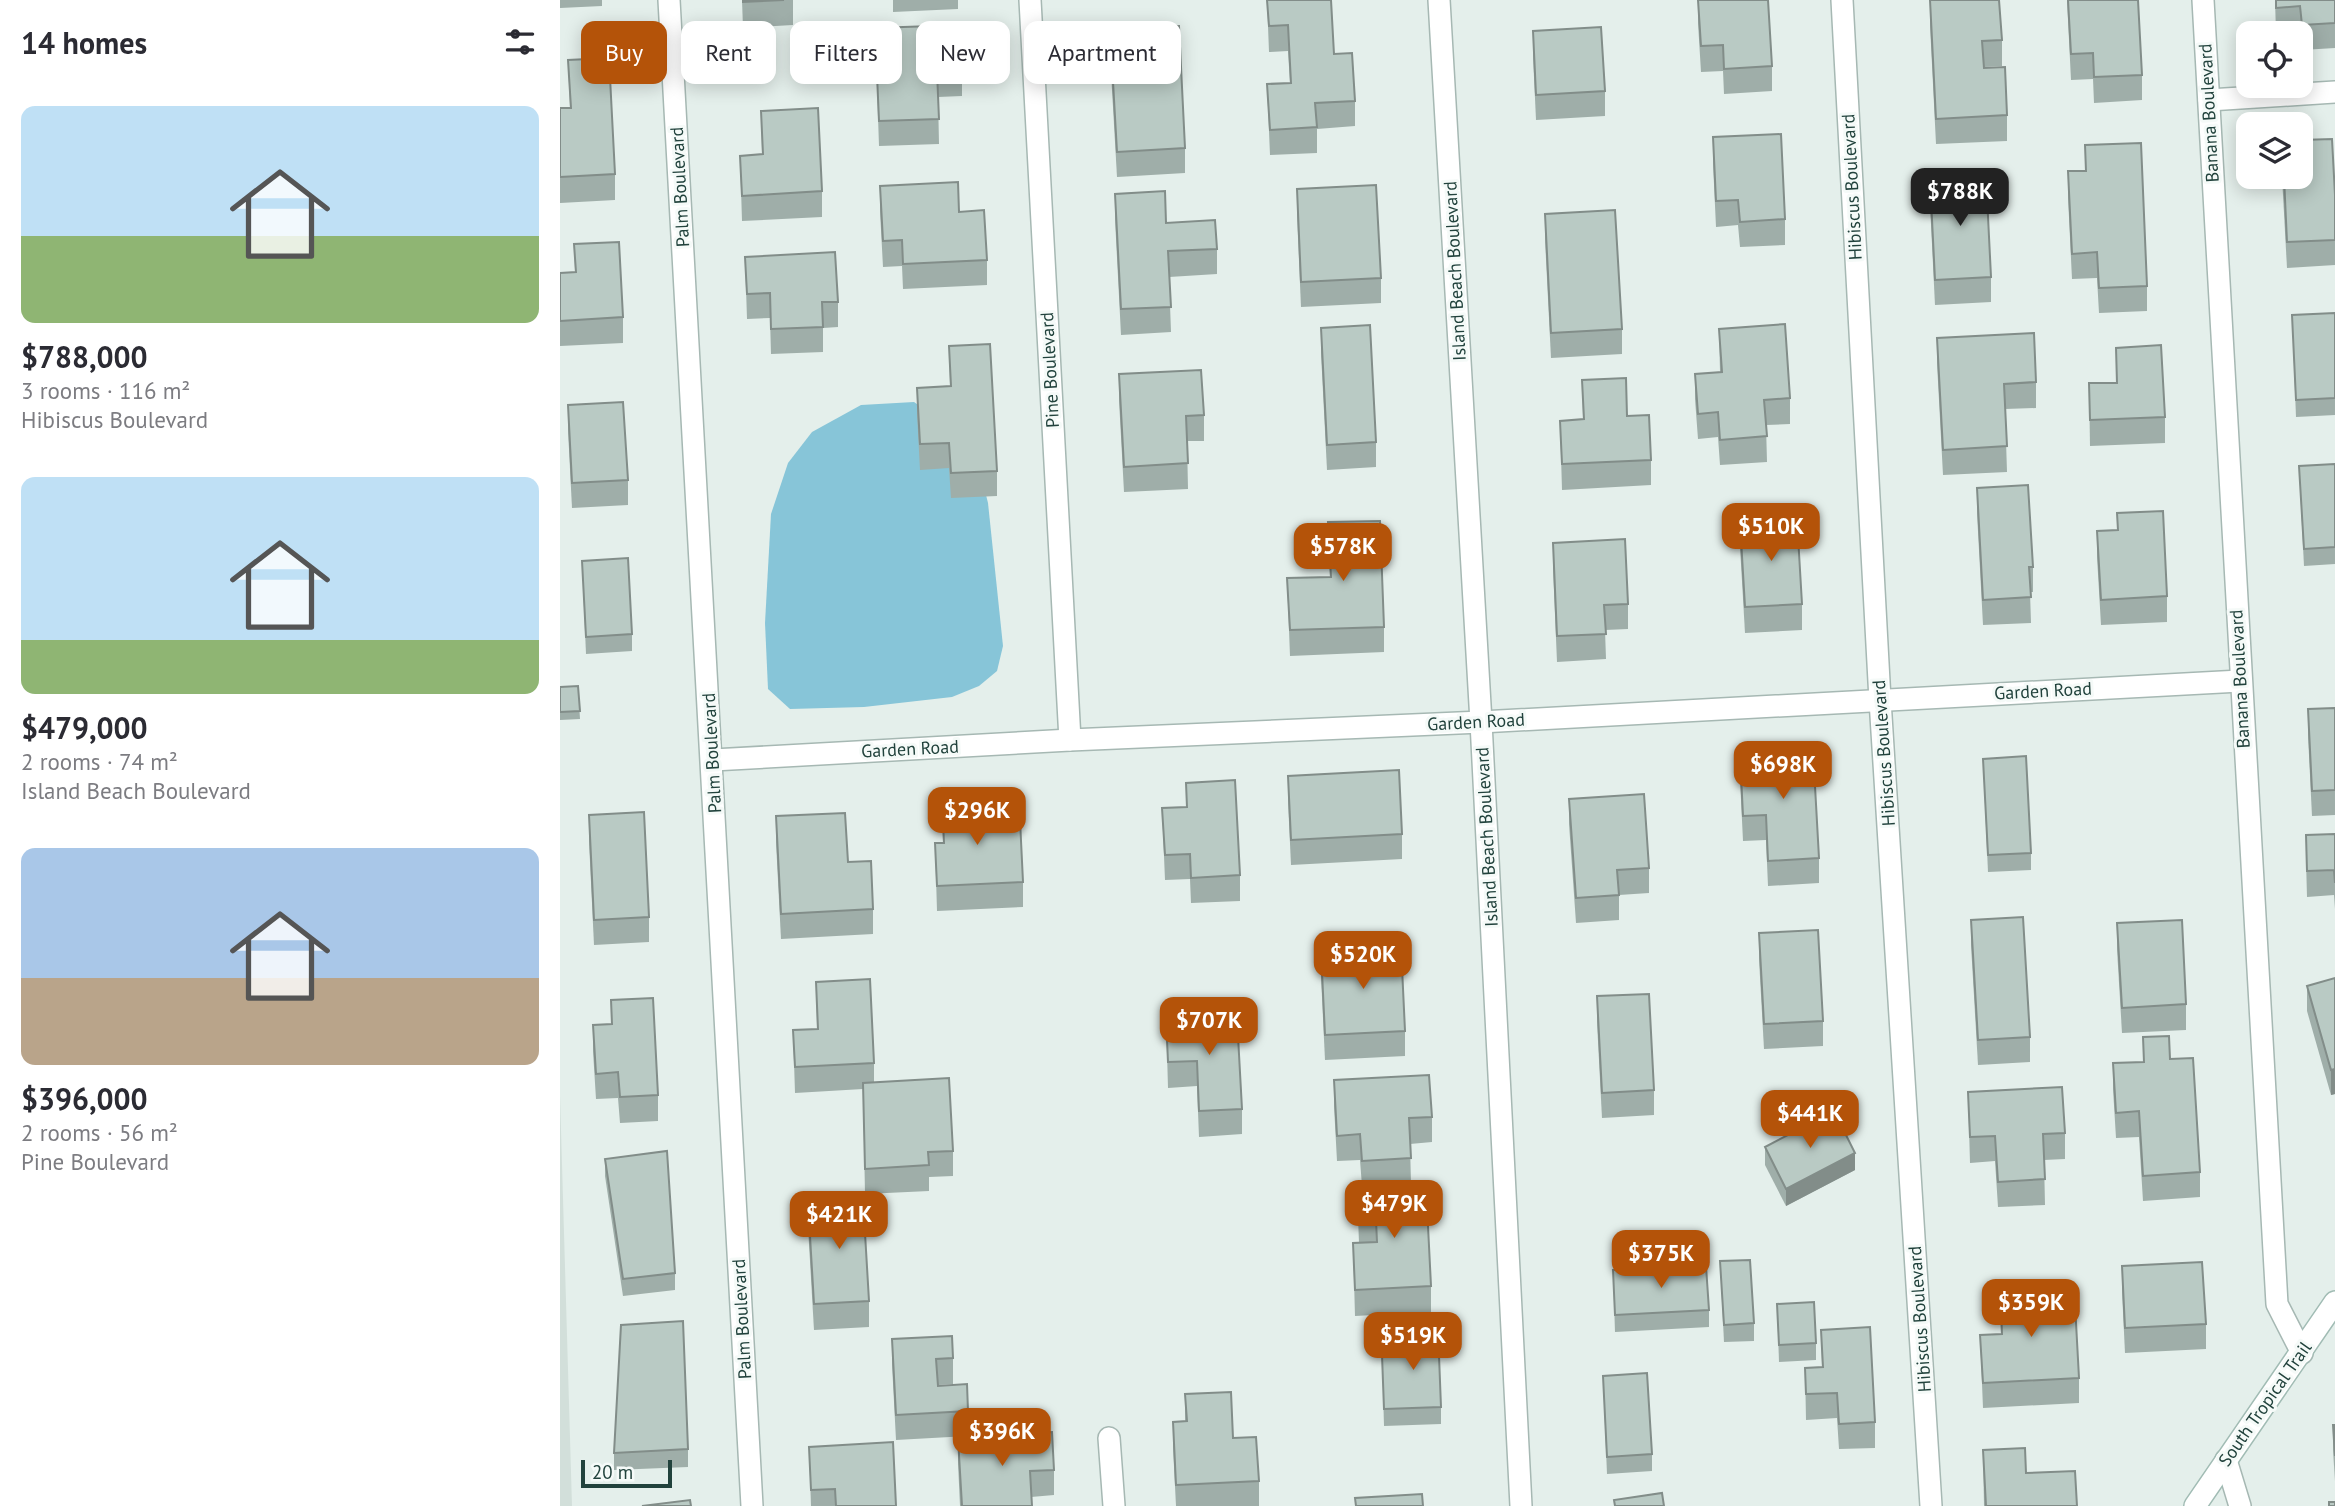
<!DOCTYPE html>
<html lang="en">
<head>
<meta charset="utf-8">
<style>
	:root { --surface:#fff; --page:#f2f2f3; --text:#2b2b33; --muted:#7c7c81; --accent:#b45309 }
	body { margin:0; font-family:"PT Sans",sans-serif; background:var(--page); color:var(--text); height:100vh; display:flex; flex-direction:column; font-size:26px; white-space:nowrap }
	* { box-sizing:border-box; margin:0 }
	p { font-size:23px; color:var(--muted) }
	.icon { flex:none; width:38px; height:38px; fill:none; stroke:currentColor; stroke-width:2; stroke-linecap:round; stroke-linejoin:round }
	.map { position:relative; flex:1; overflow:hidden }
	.drawer { display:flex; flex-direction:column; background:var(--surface); width:560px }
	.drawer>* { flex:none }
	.guide { position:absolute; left:21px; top:21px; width:665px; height:63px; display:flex; gap:14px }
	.fabs { position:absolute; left:1676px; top:21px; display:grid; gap:14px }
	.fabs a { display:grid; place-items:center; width:77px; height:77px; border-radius:14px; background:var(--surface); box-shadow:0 4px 18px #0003; font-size:35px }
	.scale { position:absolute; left:21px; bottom:18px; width:91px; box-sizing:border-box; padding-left:7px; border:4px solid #21423c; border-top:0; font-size:19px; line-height:24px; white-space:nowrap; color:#21423c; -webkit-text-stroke:5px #f5faf8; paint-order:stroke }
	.price { position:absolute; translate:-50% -60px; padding:0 16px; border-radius:14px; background:var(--accent); color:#fff; font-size:23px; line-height:46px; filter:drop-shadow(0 2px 4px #0008) }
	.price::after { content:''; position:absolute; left:50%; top:42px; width:21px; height:16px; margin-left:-10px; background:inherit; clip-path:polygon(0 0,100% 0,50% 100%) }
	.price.active { background:#222; color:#fff }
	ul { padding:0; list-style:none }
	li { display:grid; align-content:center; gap:14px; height:371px; padding:0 21px }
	li span { display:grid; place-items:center; height:217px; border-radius:14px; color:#555 }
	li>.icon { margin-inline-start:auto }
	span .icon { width:126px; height:126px; fill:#fffc; stroke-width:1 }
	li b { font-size:30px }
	h2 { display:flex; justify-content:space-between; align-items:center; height:84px; padding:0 21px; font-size:30px }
	.chip { padding:0 24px; border-radius:14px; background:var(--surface); box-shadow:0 4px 18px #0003; font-size:24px; line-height:63px }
	.chip.active { background:var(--accent); color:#fff }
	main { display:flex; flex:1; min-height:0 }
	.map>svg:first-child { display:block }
</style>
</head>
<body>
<main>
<section class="drawer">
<h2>14 homes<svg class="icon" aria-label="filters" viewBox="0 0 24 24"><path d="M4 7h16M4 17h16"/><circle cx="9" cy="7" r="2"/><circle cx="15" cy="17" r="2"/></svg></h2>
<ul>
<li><span style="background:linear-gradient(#bfe0f5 60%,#8fb573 0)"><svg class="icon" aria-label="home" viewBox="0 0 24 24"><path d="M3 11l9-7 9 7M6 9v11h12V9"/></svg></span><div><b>$788,000</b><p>3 rooms · 116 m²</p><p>Hibiscus Boulevard</p></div></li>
<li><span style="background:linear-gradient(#bfe0f5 75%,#8fb573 0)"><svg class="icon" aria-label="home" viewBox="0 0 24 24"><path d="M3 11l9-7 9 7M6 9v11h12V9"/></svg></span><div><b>$479,000</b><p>2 rooms · 74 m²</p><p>Island Beach Boulevard</p></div></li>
<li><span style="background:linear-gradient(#a9c7e8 60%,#b9a48a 0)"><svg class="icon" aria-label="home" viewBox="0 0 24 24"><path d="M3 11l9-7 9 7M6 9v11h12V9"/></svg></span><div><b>$396,000</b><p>2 rooms · 56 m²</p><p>Pine Boulevard</p></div></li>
</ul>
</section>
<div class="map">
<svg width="1775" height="1506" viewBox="0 0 1775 1506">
	<rect width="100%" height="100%" fill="#e4efeb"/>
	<polygon fill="#d2dfda" points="0,1096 12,1506 0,1506"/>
	<polygon fill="#87c5d8" points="354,402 413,443 428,503 443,646 437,671 419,686 392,697 304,707 230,709 208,689 205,623 211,514 228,463 252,432 301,405"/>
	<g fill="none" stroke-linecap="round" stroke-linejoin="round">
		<defs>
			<g id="street">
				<polyline points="109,0 192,1506"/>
				<polyline points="470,0 510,740"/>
				<polyline points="879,0 921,722 961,1506"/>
				<polyline points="1282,0 1320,700 1371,1506"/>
				<polyline points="1643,0 1717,1304 1742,1353"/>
				<polyline points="1649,100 1775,92"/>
				<polyline points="153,760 510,740 921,722 1680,681"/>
				<polyline points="549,1438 554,1506"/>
				<polyline points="1666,1460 1680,1506"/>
			</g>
			<polyline id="secondary" points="1635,1506 1775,1302"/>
		</defs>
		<use href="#street" stroke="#a6b8b3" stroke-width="24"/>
		<use href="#secondary" stroke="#a1bcb4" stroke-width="24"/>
		<use href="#street" stroke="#fff" stroke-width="21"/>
		<use href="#secondary" stroke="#fff" stroke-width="21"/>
	</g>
	<g fill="#9faea9">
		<polygon points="0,0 42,0 42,6 0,8"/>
		<polygon points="182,0 233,0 233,25 183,28"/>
		<polygon points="333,0 398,0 398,9 333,12"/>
		<polygon points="707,0 774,54 795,101 795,126 757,129 757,153 710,155 707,84 730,83 728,51 709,52"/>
		<polygon points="1138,0 1212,66 1212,91 1164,94 1163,71 1141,72 1138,23"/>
		<polygon points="1370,0 1442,40 1442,66 1424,67 1447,115 1447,141 1376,144 1370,25"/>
		<polygon points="1507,0 1578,0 1582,75 1582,100 1534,103 1533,79 1511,80"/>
		<polygon points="1715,0 1775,0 1775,48 1742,50 1741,33 1740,33 1740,32 1716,33"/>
		<polygon points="315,28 402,71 402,96 378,97 379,144 319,146"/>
		<polygon points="550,29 625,148 625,173 557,177 550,55"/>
		<polygon points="973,31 1045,91 1045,116 976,120 973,56"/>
		<polygon points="8,60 55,174 55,200 0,203 0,108 10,108"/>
		<polygon points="201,111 262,191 262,217 182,221 180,156 202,154"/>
		<polygon points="1153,137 1225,219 1225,245 1180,247 1178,225 1156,227 1153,163"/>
		<polygon points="1525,145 1587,286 1587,311 1539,313 1537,278 1512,279 1508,197 1508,171 1525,171"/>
		<polygon points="1722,177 1741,177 1775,195 1775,265 1727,268"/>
		<polygon points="1370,179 1431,277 1431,302 1375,305 1370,204"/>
		<polygon points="320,186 399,212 427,260 427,285 343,289 342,266 323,267 320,211"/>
		<polygon points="737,189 821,278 821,303 741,307 737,215"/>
		<polygon points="555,194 606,223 657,249 657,274 609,277 611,332 561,335 555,219"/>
		<polygon points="985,214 1062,329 1062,354 991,358 985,239"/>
		<polygon points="14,244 63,317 63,343 0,346 0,273 15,272"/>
		<polygon points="185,257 278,302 278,327 263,328 263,352 211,354 210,318 187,319"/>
		<polygon points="1775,313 1775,415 1736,417 1732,315"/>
		<polygon points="761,328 816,442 816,467 767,470 761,353"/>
		<polygon points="1159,329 1230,398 1230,424 1206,425 1207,462 1160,465 1158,437 1138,439 1135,399 1135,374 1160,372"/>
		<polygon points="1377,338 1476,382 1476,408 1445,409 1447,472 1383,475 1377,363"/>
		<polygon points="389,346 437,471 437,496 391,498 389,468 360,470 357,413 357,388 390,386"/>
		<polygon points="559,374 644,415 644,441 627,441 628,489 564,492 559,400"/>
		<polygon points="1022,380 1067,416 1091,460 1091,485 1002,490 1000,421 1023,420"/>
		<polygon points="1529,383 1556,383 1605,417 1605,443 1530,446"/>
		<polygon points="8,405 68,480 68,505 12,508 8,430"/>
		<polygon points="1775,464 1775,564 1744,566 1739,466"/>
		<polygon points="1417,488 1473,567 1473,592 1470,592 1471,623 1423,625 1417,513"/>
		<polygon points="1557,513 1607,596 1607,622 1541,625 1537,557 1537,531 1557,530"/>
		<polygon points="768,522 824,627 824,652 730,656 727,578 770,577"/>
		<polygon points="1180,522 1242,604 1242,630 1185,633 1180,547"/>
		<polygon points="993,543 1068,604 1068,629 1045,630 1046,659 997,662 993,568"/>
		<polygon points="22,561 72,634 72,651 26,654"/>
		<polygon points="18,686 20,719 0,720 0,687"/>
		<polygon points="1775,708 1775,815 1752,816 1748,735 1748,709"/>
		<polygon points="1180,754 1259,858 1259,883 1208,886 1206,840 1183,841 1180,779"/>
		<polygon points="1423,759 1471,853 1471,870 1428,872"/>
		<polygon points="728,776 842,834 842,859 731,865 728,801"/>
		<polygon points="626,783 680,875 680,901 631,903 630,879 605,880 602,808 626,807"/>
		<polygon points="1009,799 1089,868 1089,893 1059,895 1059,920 1016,923 1009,824"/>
		<polygon points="382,800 421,822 463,882 463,907 377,911 375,843 383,843"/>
		<polygon points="29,815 89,917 89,942 34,945 29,841"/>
		<polygon points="216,816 288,862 313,909 313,934 221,939 216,842"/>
		<polygon points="1775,834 1775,909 1774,895 1747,897 1746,860 1746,835"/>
		<polygon points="1411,920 1470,1037 1470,1062 1418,1065 1411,945"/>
		<polygon points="1557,923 1626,1004 1626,1030 1562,1033 1557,949"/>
		<polygon points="1199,933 1263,1021 1263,1046 1204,1049 1199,959"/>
		<polygon points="761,951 845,1031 845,1056 765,1060 761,976"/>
		<polygon points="1775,978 1775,1094 1771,1095 1747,1011 1747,986"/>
		<polygon points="256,982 314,1063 314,1082 393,1151 393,1176 369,1177 369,1191 305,1194 303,1089 235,1093 233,1030 257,1029"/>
		<polygon points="1037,996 1094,1090 1094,1115 1042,1118 1037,1022"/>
		<polygon points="51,1000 98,1095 98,1121 60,1123 58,1098 36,1099 33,1051 33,1025 51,1024"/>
		<polygon points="606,1017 673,1036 682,1109 682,1134 639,1137 637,1086 608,1088"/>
		<polygon points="1583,1037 1610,1059 1640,1172 1640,1197 1583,1201 1579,1137 1556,1138 1553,1089 1553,1063 1583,1062"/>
		<polygon points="774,1080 872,1117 872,1142 850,1144 851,1184 802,1186 800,1160 777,1161 774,1106"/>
		<polygon points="1408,1092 1505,1133 1505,1159 1484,1160 1485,1205 1438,1207 1435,1161 1410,1163"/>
		<polygon points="1205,1147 1295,1170 1226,1206 1205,1165"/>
		<polygon points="45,1159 115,1273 115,1290 63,1296 45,1176"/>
		<polygon points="797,1190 871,1286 871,1312 795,1316 793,1243 799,1243"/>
		<polygon points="248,1202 309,1301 309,1327 254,1330 248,1227"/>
		<polygon points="1160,1261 1194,1323 1194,1341 1164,1342"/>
		<polygon points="1562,1266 1646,1324 1646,1349 1565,1353 1562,1291"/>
		<polygon points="1053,1270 1149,1310 1149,1327 1055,1332"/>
		<polygon points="1440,1285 1485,1306 1519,1378 1519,1403 1423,1408 1420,1335 1441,1334"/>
		<polygon points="1217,1304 1256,1343 1256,1360 1219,1362"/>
		<polygon points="1261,1330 1315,1422 1315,1448 1279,1449 1277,1418 1246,1420 1245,1368 1262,1367"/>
		<polygon points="332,1339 393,1358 393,1384 378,1385 378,1386 408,1411 408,1436 336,1440 332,1364"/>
		<polygon points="822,1355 837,1355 881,1407 881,1424 824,1426"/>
		<polygon points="1043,1376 1092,1454 1092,1471 1047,1474"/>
		<polygon points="625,1394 673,1438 699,1481 699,1506 616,1506 613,1447 613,1422 625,1421"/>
		<polygon points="1773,1425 1775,1425 1775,1481 1773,1450"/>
		<polygon points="398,1438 494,1470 494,1495 471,1497 472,1506 400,1506 398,1463"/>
		<polygon points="249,1447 336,1506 251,1506"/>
		<polygon points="128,1449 128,1467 54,1470 54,1453"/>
		<polygon points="1423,1450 1466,1473 1517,1506 1424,1506"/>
	</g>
	<g fill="#828d89">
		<polygon points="1775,1069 1775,1094 1771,1095 1771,1070"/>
		<polygon points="1295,1153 1295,1170 1226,1206 1226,1189"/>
	</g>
	<g fill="#b9cac4" stroke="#828d89" stroke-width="2">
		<polygon points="183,0 224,0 183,2"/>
		<polygon points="707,0 771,0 774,54 792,53 795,101 755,103 757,127 710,130 707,84 731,83 728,25 709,26"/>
		<polygon points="1138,0 1208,0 1212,66 1164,69 1163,45 1141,46"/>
		<polygon points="1370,0 1439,0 1442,40 1422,41 1424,68 1445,67 1447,115 1376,119"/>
		<polygon points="1508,0 1578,0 1582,75 1534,77 1533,53 1511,54"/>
		<polygon points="1716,0 1775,0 1775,23 1742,25 1740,6 1716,8"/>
		<polygon points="401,25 402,71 377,71 379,119 319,121 315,28"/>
		<polygon points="619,26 625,148 557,152 550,29"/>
		<polygon points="1041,27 1045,91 976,95 973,31"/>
		<polygon points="49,58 55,174 0,177 0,108 11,108 8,60"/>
		<polygon points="258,108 262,191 182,196 180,156 203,154 201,111"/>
		<polygon points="1221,134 1225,219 1180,222 1178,200 1156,201 1153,137"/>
		<polygon points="1772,139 1775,195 1775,240 1727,242 1724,177 1741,177 1741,140"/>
		<polygon points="1581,143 1587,286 1539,288 1537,252 1512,254 1508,171 1526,171 1525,145"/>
		<polygon points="1426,176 1431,277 1375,280 1370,179"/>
		<polygon points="398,182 399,212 424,210 427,260 343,264 342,240 323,241 320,186"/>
		<polygon points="816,185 821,278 741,282 737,189"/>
		<polygon points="605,191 606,223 655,220 657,249 608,251 611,307 561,309 555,194"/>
		<polygon points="1055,210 1062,329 991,333 985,214"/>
		<polygon points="59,242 63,317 0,321 0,273 16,272 14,244"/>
		<polygon points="275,252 278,302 262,302 263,327 211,329 210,293 187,294 185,257"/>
		<polygon points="1775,313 1775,398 1736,400 1732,315"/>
		<polygon points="1225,324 1230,398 1204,400 1207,436 1160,440 1158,412 1138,414 1135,374 1162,372 1159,329"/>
		<polygon points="810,325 816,442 767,445 761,328"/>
		<polygon points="1474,333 1476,382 1444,384 1447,446 1383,450 1377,338"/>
		<polygon points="430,344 437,471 391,473 389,443 360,444 357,388 391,386 389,346"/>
		<polygon points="1601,345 1605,417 1530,420 1529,383 1557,383 1556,348"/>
		<polygon points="641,370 644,415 626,416 628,463 564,467 559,374"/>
		<polygon points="1066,378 1067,416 1089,415 1091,460 1002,464 1000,421 1024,419 1022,380"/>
		<polygon points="63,402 68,480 12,483 8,405"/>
		<polygon points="1775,464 1775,547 1744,549 1739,466"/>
		<polygon points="1468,485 1473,567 1469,567 1471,597 1423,600 1417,488"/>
		<polygon points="1603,511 1607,596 1541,600 1537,531 1558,530 1557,513"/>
		<polygon points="1237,519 1242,604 1185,607 1180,522"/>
		<polygon points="820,521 824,627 730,630 727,578 771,577 768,522"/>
		<polygon points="1065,539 1068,604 1044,605 1046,634 997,636 993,543"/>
		<polygon points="68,558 72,634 26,637 22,561"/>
		<polygon points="18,686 20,711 0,712 0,687"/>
		<polygon points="1775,708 1775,790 1752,791 1748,709"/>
		<polygon points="1253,750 1259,858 1208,861 1206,815 1183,816 1180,754"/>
		<polygon points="1466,756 1471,853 1428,855 1423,759"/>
		<polygon points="839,770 842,834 731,840 728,776"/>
		<polygon points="675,780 680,875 631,878 630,854 605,855 602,808 627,807 626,783"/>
		<polygon points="1084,794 1089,868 1057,870 1059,895 1016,898 1009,799"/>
		<polygon points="420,798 421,822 460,820 463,882 377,886 375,843 384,843 382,800"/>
		<polygon points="84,812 89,917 34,920 29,815"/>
		<polygon points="285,813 288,862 311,861 313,909 221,914 216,816"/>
		<polygon points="1775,834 1775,883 1774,870 1747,871 1746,835"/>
		<polygon points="1463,917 1470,1037 1418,1040 1411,920"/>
		<polygon points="1622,920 1626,1004 1562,1008 1557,923"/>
		<polygon points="1258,930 1263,1021 1204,1024 1199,933"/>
		<polygon points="841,946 845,1031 765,1035 761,951"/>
		<polygon points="1775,978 1775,1069 1771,1070 1747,986"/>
		<polygon points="310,979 314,1063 235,1067 233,1030 258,1029 256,982"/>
		<polygon points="1089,994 1094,1090 1042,1093 1037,996"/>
		<polygon points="93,998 98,1095 60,1097 58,1072 36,1074 33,1025 52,1024 51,1000"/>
		<polygon points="671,1013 673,1036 678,1036 682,1109 639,1111 637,1061 608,1062 606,1017"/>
		<polygon points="1609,1036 1610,1059 1633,1058 1640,1172 1583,1176 1579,1111 1556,1113 1553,1063 1584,1062 1583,1037"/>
		<polygon points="869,1075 872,1117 849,1118 851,1158 802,1161 800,1134 777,1136 774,1080"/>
		<polygon points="389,1078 393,1151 368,1152 369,1165 305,1169 303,1083"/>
		<polygon points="1502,1087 1505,1133 1483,1134 1485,1179 1438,1182 1435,1136 1410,1137 1408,1092"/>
		<polygon points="1274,1111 1295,1153 1226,1189 1205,1147"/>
		<polygon points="107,1151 115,1273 63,1279 45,1159"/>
		<polygon points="866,1186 871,1286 795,1290 793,1243 817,1242 816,1220 799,1221 797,1190"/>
		<polygon points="303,1199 309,1301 254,1304 248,1202"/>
		<polygon points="1190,1260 1194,1323 1164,1325 1160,1261"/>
		<polygon points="1642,1262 1646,1324 1565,1328 1562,1266"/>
		<polygon points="1146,1266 1149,1310 1055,1315 1053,1270"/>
		<polygon points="1484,1283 1485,1306 1515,1304 1519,1378 1423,1383 1420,1335 1442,1334 1440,1285"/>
		<polygon points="1254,1302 1256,1343 1219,1345 1217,1304"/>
		<polygon points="123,1321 128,1449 54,1453 61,1325"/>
		<polygon points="1310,1327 1315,1422 1279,1424 1277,1393 1246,1394 1245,1368 1263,1367 1261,1330"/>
		<polygon points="878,1330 881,1407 824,1409 822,1355 838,1355 837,1332"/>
		<polygon points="392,1336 393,1358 376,1359 378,1386 407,1384 408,1411 336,1415 332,1339"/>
		<polygon points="1087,1373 1092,1454 1047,1457 1043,1376"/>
		<polygon points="671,1392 673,1438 696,1437 699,1481 616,1485 613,1422 627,1421 625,1394"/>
		<polygon points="1773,1425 1775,1425 1775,1456"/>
		<polygon points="492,1432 494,1470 470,1471 472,1506 402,1506 398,1438"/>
		<polygon points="333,1442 336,1506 276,1506 275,1489 251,1490 249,1447"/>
		<polygon points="1465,1448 1466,1473 1515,1471 1517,1506 1426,1506 1423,1450"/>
		<polygon points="1102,1493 1104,1506 1055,1506 1054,1500"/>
		<polygon points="862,1494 863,1506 796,1506 795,1498"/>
		<polygon points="130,1500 131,1506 82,1506"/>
		<rect x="1769" y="1502" width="6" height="4"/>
	</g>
	<g text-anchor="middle" stroke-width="6" stroke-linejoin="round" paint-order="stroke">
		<g font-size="18" fill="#21423c" stroke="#f5faf8">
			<text transform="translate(1649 113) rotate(-93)" y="6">Banana Boulevard</text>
			<text transform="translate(120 187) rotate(-93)" y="6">Palm Boulevard</text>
			<text transform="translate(1292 187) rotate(-93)" y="6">Hibiscus Boulevard</text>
			<text transform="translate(895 271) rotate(-93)" y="6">Island Beach Boulevard</text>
			<text transform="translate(490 370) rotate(-93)" y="6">Pine Boulevard</text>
			<text transform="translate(1680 679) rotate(-93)" y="6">Banana Boulevard</text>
			<text transform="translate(1483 691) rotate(-3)" y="6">Garden Road</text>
			<text transform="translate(916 722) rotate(-3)" y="6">Garden Road</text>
			<text transform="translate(350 749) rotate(-3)" y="6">Garden Road</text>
			<text transform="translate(152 753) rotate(-93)" y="6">Palm Boulevard</text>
			<text transform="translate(1324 753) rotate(-94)" y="6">Hibiscus Boulevard</text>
			<text transform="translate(927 837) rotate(-93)" y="6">Island Beach Boulevard</text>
			<text transform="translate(182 1319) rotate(-93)" y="6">Palm Boulevard</text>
			<text transform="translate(1360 1319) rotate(-94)" y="6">Hibiscus Boulevard</text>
			<text transform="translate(1705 1404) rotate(-55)" y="6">South Tropical Trail</text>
		</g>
	</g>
</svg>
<div class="fabs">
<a><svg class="icon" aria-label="locate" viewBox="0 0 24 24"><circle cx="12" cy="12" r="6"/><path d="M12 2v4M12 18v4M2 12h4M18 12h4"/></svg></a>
<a><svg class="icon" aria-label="layers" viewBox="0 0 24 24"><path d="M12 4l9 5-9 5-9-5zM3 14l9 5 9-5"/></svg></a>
</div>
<div class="scale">20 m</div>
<b class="price active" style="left:1400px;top:228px">$788K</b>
<b class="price" style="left:1211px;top:563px">$510K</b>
<b class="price" style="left:783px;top:583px">$578K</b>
<b class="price" style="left:1223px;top:801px">$698K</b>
<b class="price" style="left:417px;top:847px">$296K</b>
<b class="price" style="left:803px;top:991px">$520K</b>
<b class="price" style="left:649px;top:1057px">$707K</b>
<b class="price" style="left:1250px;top:1150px">$441K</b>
<b class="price" style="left:834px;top:1240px">$479K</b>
<b class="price" style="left:279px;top:1251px">$421K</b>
<b class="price" style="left:1101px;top:1290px">$375K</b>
<b class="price" style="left:1471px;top:1339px">$359K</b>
<b class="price" style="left:853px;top:1372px">$519K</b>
<b class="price" style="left:442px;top:1468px">$396K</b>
<div class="guide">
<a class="chip active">Buy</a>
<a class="chip">Rent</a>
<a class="chip">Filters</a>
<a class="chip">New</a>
<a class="chip">Apartment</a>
</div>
</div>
</main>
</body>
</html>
